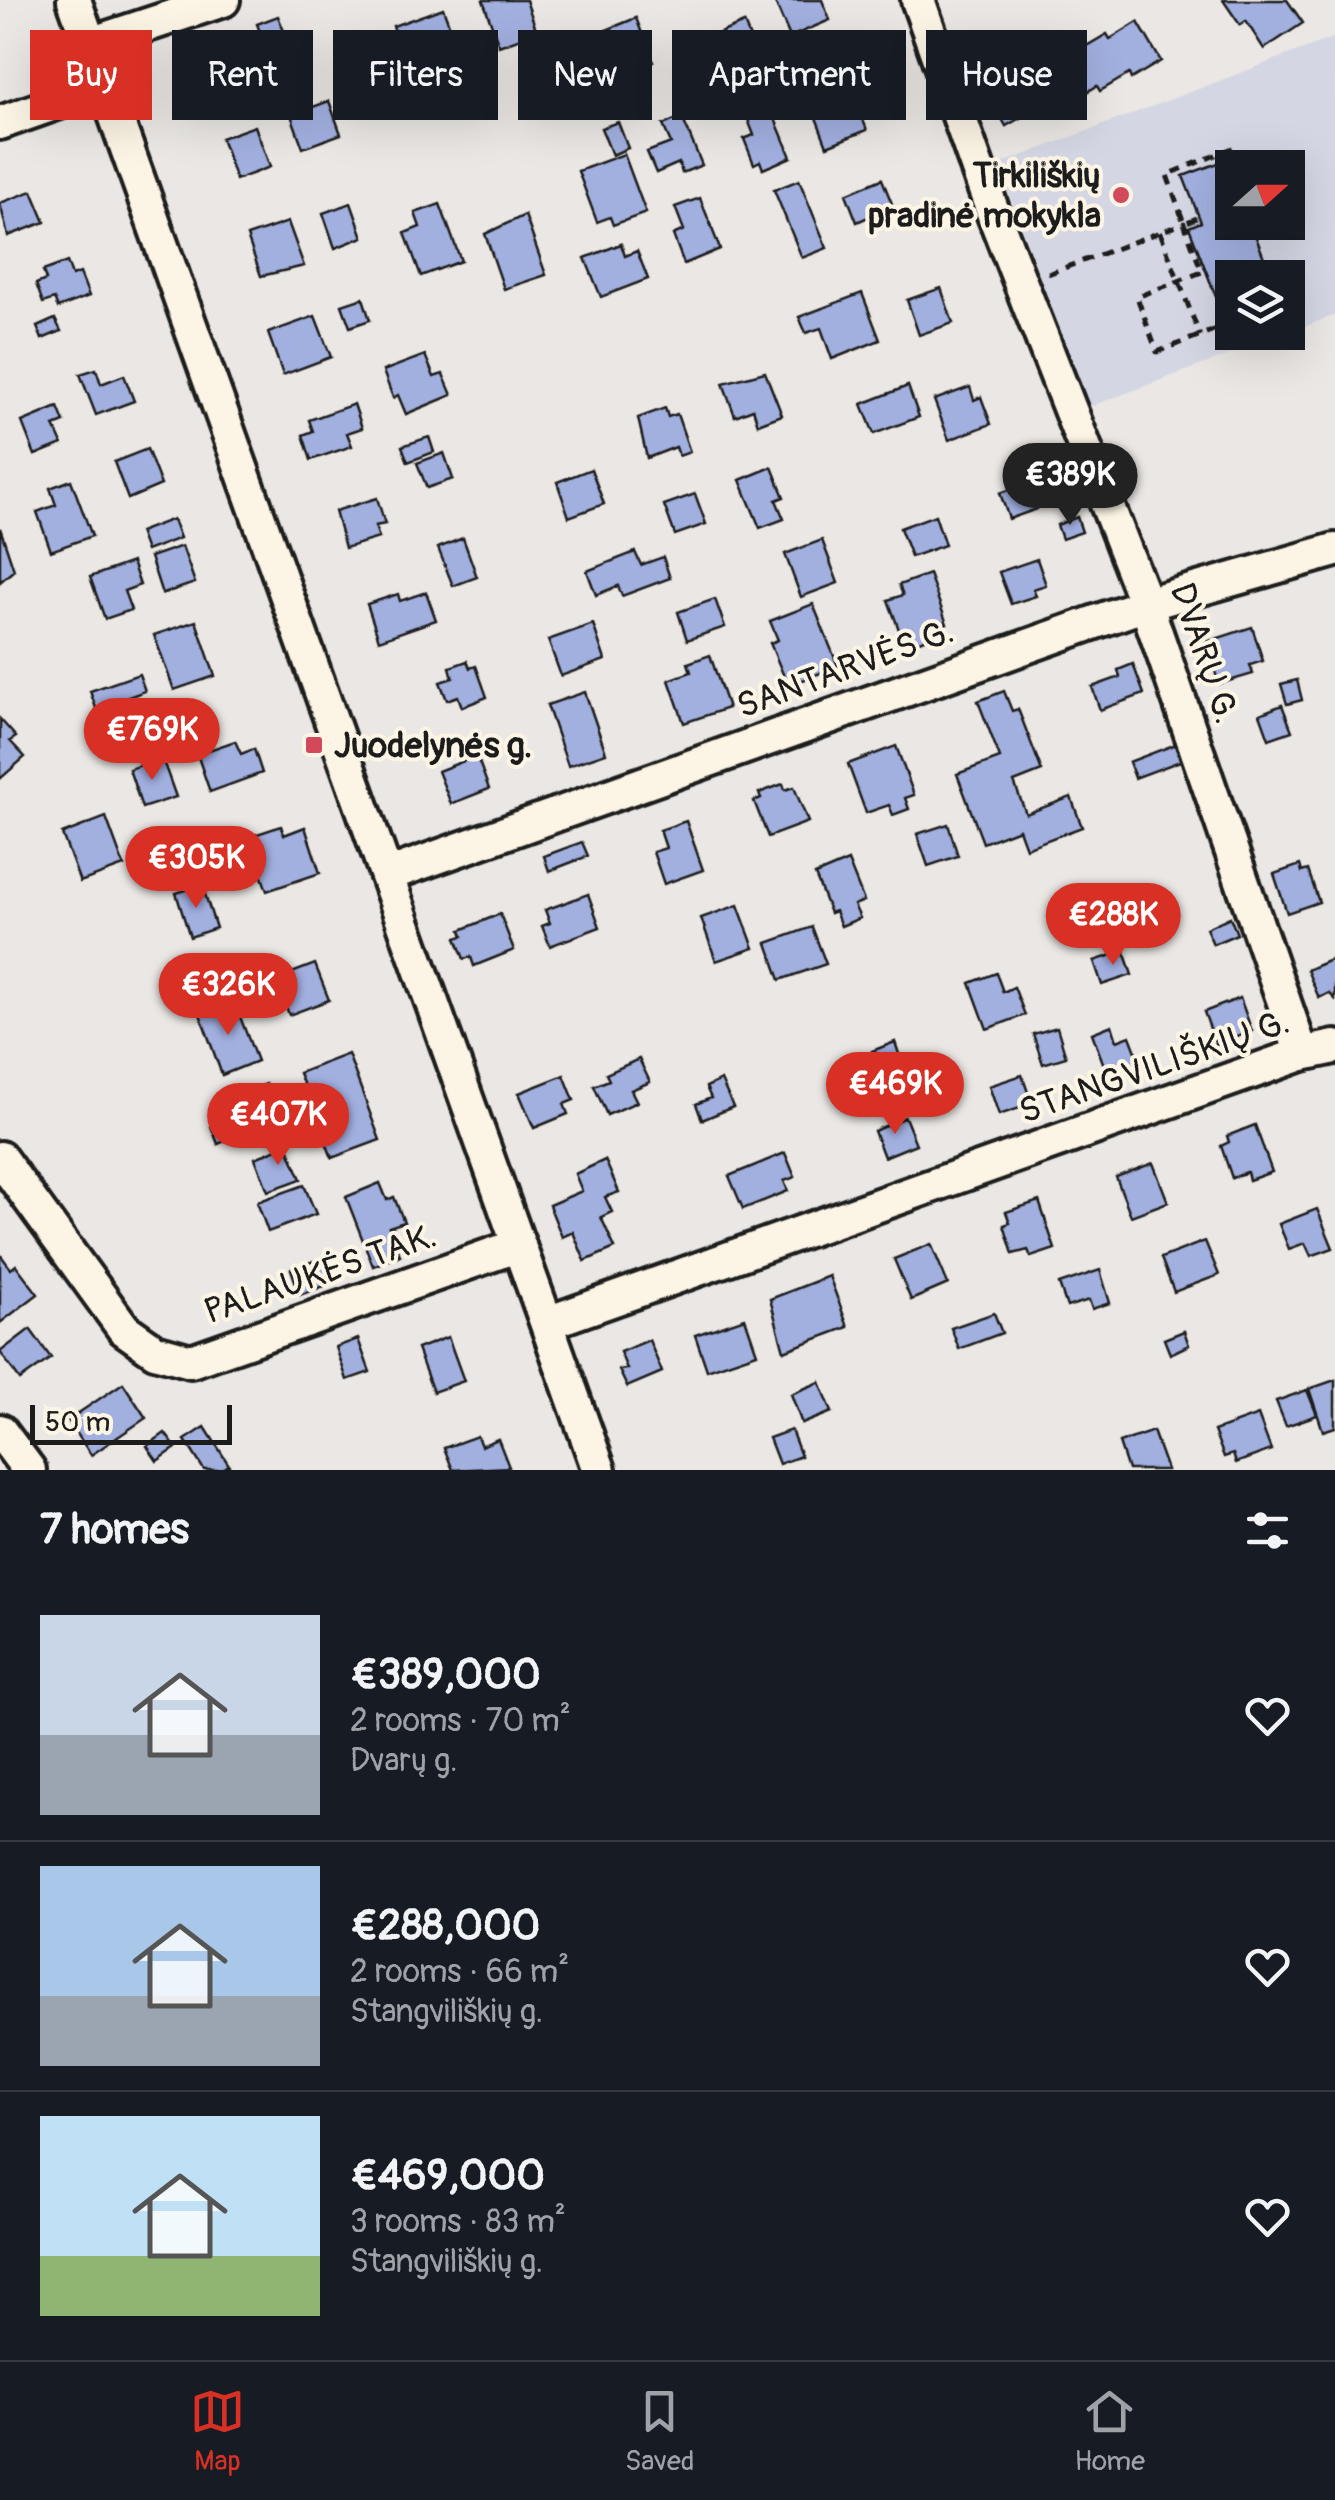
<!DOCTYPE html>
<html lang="en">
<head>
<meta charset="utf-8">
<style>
	:root { --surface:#171b24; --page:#242831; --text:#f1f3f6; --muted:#9ea1a6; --line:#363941; --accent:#d93025 }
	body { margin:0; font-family:Pangolin,sans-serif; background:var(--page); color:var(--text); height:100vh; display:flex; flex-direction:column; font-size:38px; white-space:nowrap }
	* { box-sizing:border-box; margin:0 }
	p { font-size:32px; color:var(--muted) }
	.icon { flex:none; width:55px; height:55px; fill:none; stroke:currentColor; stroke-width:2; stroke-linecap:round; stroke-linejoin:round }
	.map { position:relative; height:1470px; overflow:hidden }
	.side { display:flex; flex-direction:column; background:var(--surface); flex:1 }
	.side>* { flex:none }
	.hud { position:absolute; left:30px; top:30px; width:1275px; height:90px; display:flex; gap:20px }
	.needle { width:65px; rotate:69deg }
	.fabs { position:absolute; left:1215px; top:150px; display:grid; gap:20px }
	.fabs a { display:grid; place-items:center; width:90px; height:90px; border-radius:0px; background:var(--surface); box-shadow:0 10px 40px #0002; font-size:50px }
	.scale { position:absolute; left:30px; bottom:25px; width:202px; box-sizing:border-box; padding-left:10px; border:5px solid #1c1c1c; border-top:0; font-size:28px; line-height:35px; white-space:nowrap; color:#1c1c1c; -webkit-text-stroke:8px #fcf5e5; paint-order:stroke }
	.price { position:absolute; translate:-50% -85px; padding:0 22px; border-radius:35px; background:var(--accent); color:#fff; font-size:32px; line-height:65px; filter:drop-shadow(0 2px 5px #0008) }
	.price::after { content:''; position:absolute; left:50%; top:60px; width:30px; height:22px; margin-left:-15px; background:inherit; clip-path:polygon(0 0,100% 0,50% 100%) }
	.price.selected { background:#222; color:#fff }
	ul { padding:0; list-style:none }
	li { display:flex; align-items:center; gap:30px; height:250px; padding:0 40px }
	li+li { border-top:2px solid var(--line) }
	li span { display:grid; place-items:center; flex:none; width:280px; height:200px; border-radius:0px; color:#555 }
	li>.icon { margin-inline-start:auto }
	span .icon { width:120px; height:120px; fill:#fffc; stroke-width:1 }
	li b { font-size:42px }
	h2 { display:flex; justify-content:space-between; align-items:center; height:120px; padding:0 40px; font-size:42px }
	.tag { padding:0 35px; border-radius:0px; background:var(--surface); box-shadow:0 10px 40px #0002; font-size:35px; line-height:90px }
	.tag.selected { background:var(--accent); color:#fff }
	.tab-bar { display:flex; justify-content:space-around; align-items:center; height:140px; border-top:2px solid var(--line); background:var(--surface); font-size:28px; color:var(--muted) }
	.tab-bar a { display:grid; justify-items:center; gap:5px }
	.tab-bar .selected { color:var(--accent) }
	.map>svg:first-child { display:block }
</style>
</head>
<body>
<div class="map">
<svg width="1335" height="1470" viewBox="0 0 1335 1470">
	<rect width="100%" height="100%" fill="#eae7e4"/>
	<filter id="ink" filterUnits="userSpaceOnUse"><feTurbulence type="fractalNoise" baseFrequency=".01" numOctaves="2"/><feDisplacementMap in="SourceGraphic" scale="20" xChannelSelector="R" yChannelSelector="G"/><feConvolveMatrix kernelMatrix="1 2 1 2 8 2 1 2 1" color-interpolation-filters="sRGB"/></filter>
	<g filter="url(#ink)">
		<path fill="#d4d6e3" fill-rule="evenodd" d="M1335 37V315L1089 407 998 165ZM1232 168H1288V222H1232ZM1232 278H1288V332H1232Z"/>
		<g fill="#a2b0e0" stroke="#1c1c1c" stroke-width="2.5">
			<polygon points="483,0 526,0 537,32 499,46"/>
			<polygon points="774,0 822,0 830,20 790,37"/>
			<polygon points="1223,0 1287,0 1303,23 1264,49 1246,21 1240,25"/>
			<polygon points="443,8 463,63 453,66 457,78 417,93 393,26"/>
			<polygon points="278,16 292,51 270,59 257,24"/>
			<polygon points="636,18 653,61 601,81 584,39"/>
			<polygon points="1138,22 1161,61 1131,79 1129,74 1100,91 1097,86 1070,102 1067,97 1037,115 1034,110 1006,126 983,85 1011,69 1015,74 1075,45 1078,51 1107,34 1110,39"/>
			<polygon points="744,23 759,60 730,72 715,35"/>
			<polygon points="222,36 235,73 202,85 189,48"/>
			<polygon points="584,40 596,73 567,84 555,51"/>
			<polygon points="847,79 867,130 827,146 807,94"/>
			<polygon points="329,101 341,134 303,148 291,115"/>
			<polygon points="768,102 791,157 763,169 760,161 754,164 744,139 754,135 745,112"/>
			<polygon points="682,117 702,165 682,173 679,163 656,173 647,152 671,143 663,125"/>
			<polygon points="618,122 628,148 612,155 601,128"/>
			<polygon points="255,126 270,167 236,180 221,138"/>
			<polygon points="624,154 646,213 613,225 610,217 597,222 578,171"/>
			<polygon points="1226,160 1232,177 1232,222 1250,222 1272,278 1232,278 1232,318 1225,320 1189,227 1201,222 1183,176"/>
			<polygon points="882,179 893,206 857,222 846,194"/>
			<polygon points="799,180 827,248 802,258 774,190"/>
			<polygon points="32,191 45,222 8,236 0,203"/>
			<polygon points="700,198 720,249 684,264 673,235 684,230 675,207"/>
			<polygon points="351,203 363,237 335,248 323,213"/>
			<polygon points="440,204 461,261 421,276 405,233 420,227 415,213"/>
			<polygon points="525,215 546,275 504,289 485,234"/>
			<polygon points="288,222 304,266 261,276 247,236"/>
			<polygon points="621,244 625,256 637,251 648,279 601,297 585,258"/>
			<polygon points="67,262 72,276 80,273 89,296 58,308 54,299 43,303 36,284 46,280 43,271"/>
			<polygon points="941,288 953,323 919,335 907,300"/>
			<polygon points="862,293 880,340 832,359 821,328 806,333 799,317"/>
			<polygon points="363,298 370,320 350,327 342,305"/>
			<polygon points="315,316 331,357 283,375 268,333"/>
			<polygon points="55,319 61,331 42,339 37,327"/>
			<polygon points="425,355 434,377 443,374 452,395 406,414 398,395 393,398 383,371"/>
			<polygon points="96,369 101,384 124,375 134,401 96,415 80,374"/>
			<polygon points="765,372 782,415 758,424 753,409 735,416 723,383"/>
			<polygon points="908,386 919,417 874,434 862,404"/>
			<polygon points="970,387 974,400 981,397 991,424 949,440 934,400"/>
			<polygon points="354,404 362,428 347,433 352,446 311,460 303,435 313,431 309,420"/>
			<polygon points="58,407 64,422 54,426 62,444 35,455 22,422"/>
			<polygon points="665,408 668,417 677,414 690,452 679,456 676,447 647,458 638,418"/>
			<polygon points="429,437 434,452 408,462 402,446"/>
			<polygon points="147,449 161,485 128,499 114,462"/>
			<polygon points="444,453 453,479 427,488 417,463"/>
			<polygon points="772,467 784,497 776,500 784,519 760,528 740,480"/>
			<polygon points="591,469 604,504 569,517 557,482"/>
			<polygon points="71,480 92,536 51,551 37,512 56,505 50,488"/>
			<polygon points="1028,483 1037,509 1009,519 1000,493"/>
			<polygon points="695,494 706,524 675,535 664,505"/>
			<polygon points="377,498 385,524 375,526 379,538 345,548 335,511"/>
			<polygon points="935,515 945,545 911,557 900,528"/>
			<polygon points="1077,517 1082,532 1062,539 1057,525"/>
			<polygon points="173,519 180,538 146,551 139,532"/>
			<polygon points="0,528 14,570 0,582"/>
			<polygon points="463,538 477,577 453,586 438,548"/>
			<polygon points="822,540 838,583 801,597 785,554"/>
			<polygon points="182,546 195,583 162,594 150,557"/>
			<polygon points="635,552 641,565 663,557 670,578 622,596 618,586 596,595 587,571"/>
			<polygon points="1037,559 1046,585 1033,589 1036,596 1011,604 999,572"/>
			<polygon points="132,562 140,585 124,591 131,610 105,619 90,577"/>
			<polygon points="929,574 947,624 933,629 936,635 905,646 888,600 903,595 899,585"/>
			<polygon points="426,592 436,620 379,640 367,604 398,594 400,601"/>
			<polygon points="715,599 725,627 687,640 678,612"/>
			<polygon points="813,604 838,666 788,686 770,643 778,640 770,621"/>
			<polygon points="196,621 215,676 174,690 154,635"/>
			<polygon points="593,624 605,660 561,676 548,640"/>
			<polygon points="1252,627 1263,661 1250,665 1253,674 1219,684 1206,642"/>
			<polygon points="710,655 728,708 684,723 669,680 691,672 688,663"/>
			<polygon points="467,661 470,668 476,666 487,697 462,707 458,696 447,700 440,682 453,678 450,667"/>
			<polygon points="1133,664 1144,694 1100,710 1092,687 1120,677 1118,670"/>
			<polygon points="139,674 145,691 120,700 128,722 104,731 90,691"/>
			<polygon points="1297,680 1302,700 1287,704 1281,684"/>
			<polygon points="1004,691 1012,711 1018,709 1042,771 1014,782 1026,814 1071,797 1082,827 1026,848 1019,829 983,843 957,774 1000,758 978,701"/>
			<polygon points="585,692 606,753 568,766 547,705"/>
			<polygon points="1282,705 1292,731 1269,739 1260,714"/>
			<polygon points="0,719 16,737 10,741 25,757 0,779"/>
			<polygon points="235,741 241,754 254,749 262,773 210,792 197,754"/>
			<polygon points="1176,744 1183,760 1135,778 1129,762"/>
			<polygon points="896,746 914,795 905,798 909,809 893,815 889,805 866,813 848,764"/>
			<polygon points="475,751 489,789 451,804 438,771 464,761 462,756"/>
			<polygon points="162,758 176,797 142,808 129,769"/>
			<polygon points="783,784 785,790 794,787 808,822 768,837 754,801 761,798 759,793"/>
			<polygon points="106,817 124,866 80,882 62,834"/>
			<polygon points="686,821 703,870 664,884 653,852 666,848 660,830"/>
			<polygon points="948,824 958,856 928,866 917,834"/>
			<polygon points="281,826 284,835 305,827 320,873 267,891 248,837"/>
			<polygon points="582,842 588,856 549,871 544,856"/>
			<polygon points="848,861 864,901 854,905 860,918 841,926 835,911 830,913 815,875"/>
			<polygon points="1300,865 1302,872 1308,870 1319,902 1287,913 1274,874"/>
			<polygon points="202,885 216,928 190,937 176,893"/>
			<polygon points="588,894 600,927 550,946 542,926 550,923 545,910"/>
			<polygon points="738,905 754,948 716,961 701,918"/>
			<polygon points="500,914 514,950 474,966 471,957 464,959 456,938 463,936 461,930"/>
			<polygon points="1230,917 1237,934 1213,944 1206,928"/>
			<polygon points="812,927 826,964 780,980 767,943"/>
			<polygon points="1124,951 1132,975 1102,985 1094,961"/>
			<polygon points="1335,958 1335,999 1329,993 1319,998 1307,970"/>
			<polygon points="315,964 329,1000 289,1015 276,979"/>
			<polygon points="996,973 1003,992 1014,987 1025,1015 987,1029 970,983"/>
			<polygon points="1240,998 1252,1031 1216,1045 1204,1012"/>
			<polygon points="234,1001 257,1061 222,1075 200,1014"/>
			<polygon points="1112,1025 1117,1041 1130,1036 1142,1067 1109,1079 1092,1033"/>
			<polygon points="1057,1027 1066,1057 1043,1064 1033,1034"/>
			<polygon points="895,1042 905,1072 883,1080 872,1051"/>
			<polygon points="348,1054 380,1140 332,1158 299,1073"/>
			<polygon points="639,1059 650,1082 631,1090 637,1102 607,1115 594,1086 609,1080 606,1074"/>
			<polygon points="564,1075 574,1100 564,1104 568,1114 534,1128 519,1093"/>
			<polygon points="1022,1075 1032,1104 999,1115 989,1086"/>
			<polygon points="721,1080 733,1107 702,1120 696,1104 711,1098 706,1087"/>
			<polygon points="895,1081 904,1105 894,1109 885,1084"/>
			<polygon points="266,1084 279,1118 218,1144 211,1126 239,1116 232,1097"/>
			<polygon points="905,1117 916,1144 884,1157 874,1131"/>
			<polygon points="1255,1125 1272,1172 1249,1180 1247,1172 1232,1178 1221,1146 1229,1142 1227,1136"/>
			<polygon points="287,1145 301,1179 268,1191 255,1158"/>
			<polygon points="785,1153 795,1177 784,1181 788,1191 743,1209 729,1176"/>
			<polygon points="605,1160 619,1192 605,1197 612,1212 601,1217 615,1248 585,1261 573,1232 562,1237 549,1205 582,1191 575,1174"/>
			<polygon points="1153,1163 1168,1202 1131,1216 1116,1177"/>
			<polygon points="380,1183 387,1200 394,1197 404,1222 389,1227 400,1255 373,1266 346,1197"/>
			<polygon points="304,1185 316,1214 268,1232 257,1202"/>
			<polygon points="1039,1201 1055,1249 1031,1257 1028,1250 1013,1254 1004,1225 1010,1223 1006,1212"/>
			<polygon points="1317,1209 1333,1248 1311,1256 1305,1243 1289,1249 1279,1224"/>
			<polygon points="1205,1241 1219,1275 1174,1292 1161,1258"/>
			<polygon points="931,1244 948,1284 911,1300 894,1259"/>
			<polygon points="0,1254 11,1269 16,1265 38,1294 0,1323"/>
			<polygon points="325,1257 335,1282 300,1295 291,1269"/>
			<polygon points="1100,1270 1110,1303 1092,1309 1089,1300 1067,1307 1059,1284"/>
			<polygon points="829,1276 848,1327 784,1351 770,1299"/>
			<polygon points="994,1313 1002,1333 959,1349 951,1328"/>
			<polygon points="745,1318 757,1353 707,1370 695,1335"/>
			<polygon points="30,1329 51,1358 20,1380 0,1352"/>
			<polygon points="1184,1331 1189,1345 1170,1354 1164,1339"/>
			<polygon points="448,1337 464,1381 433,1392 417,1349"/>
			<polygon points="358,1339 370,1372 347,1380 336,1347"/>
			<polygon points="649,1340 662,1372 627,1387 619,1370 627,1369 620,1352"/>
			<polygon points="1335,1380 1335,1427 1323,1431 1309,1389"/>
			<polygon points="820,1382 832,1412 802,1424 791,1394"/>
			<polygon points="123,1383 146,1418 91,1455 68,1420"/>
			<polygon points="1307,1390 1317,1415 1286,1426 1276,1401"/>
			<polygon points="1258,1415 1271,1450 1236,1463 1233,1454 1224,1457 1214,1431"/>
			<polygon points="205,1427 229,1465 221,1470 204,1470 185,1440"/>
			<polygon points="791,1430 801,1456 779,1464 769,1438"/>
			<polygon points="1153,1431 1167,1470 1128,1470 1119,1443"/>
			<polygon points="165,1433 176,1448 157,1461 147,1446"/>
			<polygon points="477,1436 481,1446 498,1439 509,1467 453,1470 444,1448"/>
		</g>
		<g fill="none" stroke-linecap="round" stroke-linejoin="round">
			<defs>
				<g id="street">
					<polyline points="74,0 599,1470"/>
					<polyline points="918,0 994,215 1146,604 1302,1054"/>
					<polyline points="90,44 223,0"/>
					<polyline points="0,123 105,86"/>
					<polyline points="387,875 1146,604 1335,550"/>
					<polyline points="0,1158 124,1329 155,1351 191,1361 519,1245"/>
					<polyline points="547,1323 1302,1054 1335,1047"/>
					<polyline points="0,1431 29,1470"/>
				</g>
			</defs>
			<use href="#street" stroke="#1c1c1c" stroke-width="40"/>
			<g stroke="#1c1c1c" stroke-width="5" stroke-dasharray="10 8" stroke-linecap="butt">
				<polyline points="1197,218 1184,223 1167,175 1235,147"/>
				<polyline points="1160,232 1200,336"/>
				<polyline points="1048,274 1184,223 1202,272 1137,297 1157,352 1232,323"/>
				<polyline points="1288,302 1293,300"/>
			</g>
			<use href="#street" stroke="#fcf5e5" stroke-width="32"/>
		</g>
	</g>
	<g fill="#d1495b" stroke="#fcf5e5" stroke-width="4">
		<circle cx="1121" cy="195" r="10"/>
		<rect x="304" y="735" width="20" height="20" rx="5"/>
	</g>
	<g text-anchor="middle" stroke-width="8" stroke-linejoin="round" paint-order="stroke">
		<g font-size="35" font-weight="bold" fill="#1c1c1c" stroke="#fcf5e5" text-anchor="end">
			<text x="1101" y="187">Tirkiliškių<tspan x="1101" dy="40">pradinė mokykla</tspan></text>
			<text x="334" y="757" text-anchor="start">Juodelynės g.</text>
		</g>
		<g font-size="35" fill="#1c1c1c" stroke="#fcf5e5">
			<text transform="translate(1205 653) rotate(71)" y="12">DVARŲ G.</text>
			<text transform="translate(845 668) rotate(-20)" y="12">SANTARVĖS G.</text>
			<text transform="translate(1154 1066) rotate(-19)" y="12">STANGVILIŠKIŲ G.</text>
			<text transform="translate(320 1273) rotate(-19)" y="12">PALAUKĖS TAK.</text>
		</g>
	</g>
</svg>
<div class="fabs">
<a><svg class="needle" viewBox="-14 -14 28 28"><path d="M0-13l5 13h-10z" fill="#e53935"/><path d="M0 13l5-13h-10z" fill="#9ea1a6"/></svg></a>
<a><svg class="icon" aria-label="layers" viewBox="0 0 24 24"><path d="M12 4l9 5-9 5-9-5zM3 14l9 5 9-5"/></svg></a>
</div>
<div class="scale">50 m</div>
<b class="price selected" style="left:1070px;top:528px">€389K</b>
<b class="price" style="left:152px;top:783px">€769K</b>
<b class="price" style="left:196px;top:911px">€305K</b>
<b class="price" style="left:1113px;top:968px">€288K</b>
<b class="price" style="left:228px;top:1038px">€326K</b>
<b class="price" style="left:895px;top:1137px">€469K</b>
<b class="price" style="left:278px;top:1168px">€407K</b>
<div class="hud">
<a class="tag selected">Buy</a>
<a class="tag">Rent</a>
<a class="tag">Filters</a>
<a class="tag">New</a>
<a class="tag">Apartment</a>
<a class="tag">House</a>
</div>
</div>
<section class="side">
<h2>7 homes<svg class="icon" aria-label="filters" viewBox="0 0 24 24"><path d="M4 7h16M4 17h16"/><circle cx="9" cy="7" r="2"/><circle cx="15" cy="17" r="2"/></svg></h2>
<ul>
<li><span style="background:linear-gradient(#c9d6e8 60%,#9aa5b1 0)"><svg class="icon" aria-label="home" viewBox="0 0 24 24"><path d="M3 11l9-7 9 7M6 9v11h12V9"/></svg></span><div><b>€389,000</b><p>2 rooms · 70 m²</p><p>Dvarų g.</p></div><svg class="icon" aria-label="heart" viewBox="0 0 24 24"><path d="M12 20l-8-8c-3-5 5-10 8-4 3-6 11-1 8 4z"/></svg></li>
<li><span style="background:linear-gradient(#a9c7e8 65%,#9aa5b1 0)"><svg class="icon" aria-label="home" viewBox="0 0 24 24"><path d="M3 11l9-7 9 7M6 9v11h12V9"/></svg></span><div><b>€288,000</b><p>2 rooms · 66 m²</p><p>Stangviliškių g.</p></div><svg class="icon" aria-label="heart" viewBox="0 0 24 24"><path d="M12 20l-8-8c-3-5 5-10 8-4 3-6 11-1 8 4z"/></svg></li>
<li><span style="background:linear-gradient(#bfe0f5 70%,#8fb573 0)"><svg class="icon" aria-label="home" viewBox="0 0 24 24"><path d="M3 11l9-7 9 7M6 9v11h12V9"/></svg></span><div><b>€469,000</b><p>3 rooms · 83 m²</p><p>Stangviliškių g.</p></div><svg class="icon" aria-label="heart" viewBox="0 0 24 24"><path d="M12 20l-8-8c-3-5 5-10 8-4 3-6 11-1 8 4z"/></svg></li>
</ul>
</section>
<nav class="tab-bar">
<a class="selected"><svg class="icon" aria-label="map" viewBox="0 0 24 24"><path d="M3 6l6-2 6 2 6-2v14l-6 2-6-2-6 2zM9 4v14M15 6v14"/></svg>Map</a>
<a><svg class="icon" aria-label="saved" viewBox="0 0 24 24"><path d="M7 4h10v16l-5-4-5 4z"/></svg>Saved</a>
<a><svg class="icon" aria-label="home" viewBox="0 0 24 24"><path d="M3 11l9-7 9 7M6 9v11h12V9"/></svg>Home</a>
</nav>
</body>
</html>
